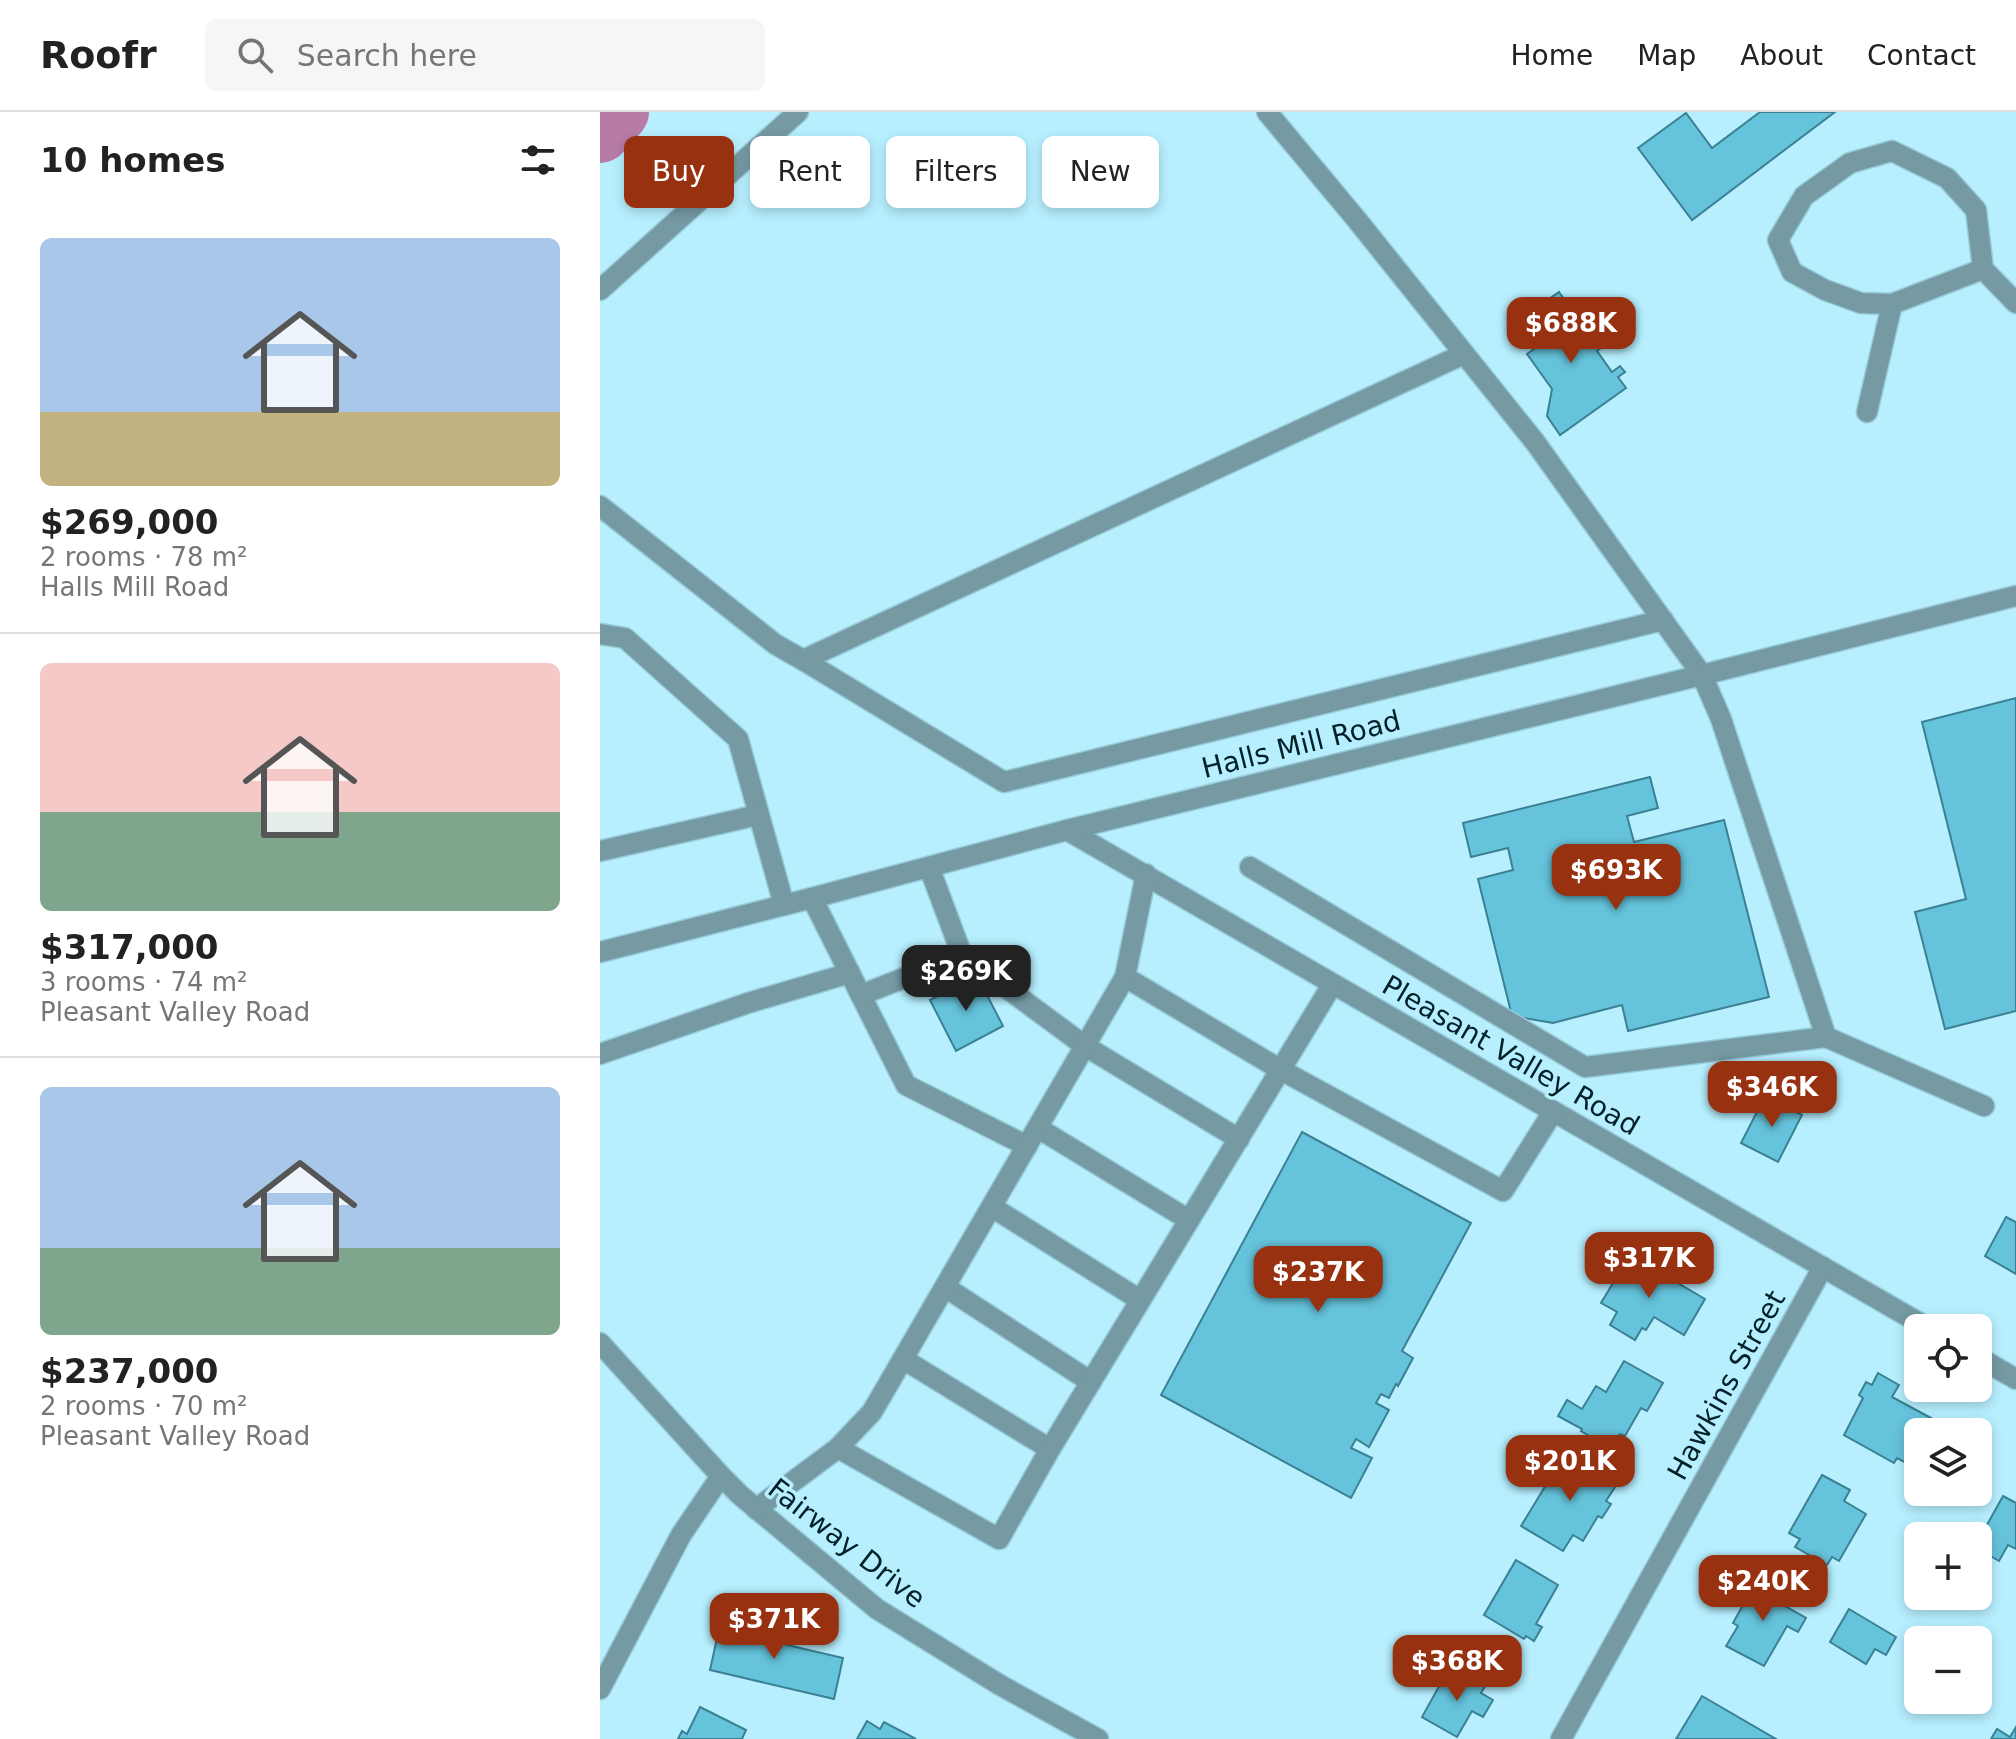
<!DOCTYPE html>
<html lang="en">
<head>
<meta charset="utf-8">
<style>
	:root { --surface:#fff; --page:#f6f6f6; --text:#222; --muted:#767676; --line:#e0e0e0; --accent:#983110 }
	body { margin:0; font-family:"DejaVu Sans",sans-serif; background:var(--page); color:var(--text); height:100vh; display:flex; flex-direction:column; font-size:30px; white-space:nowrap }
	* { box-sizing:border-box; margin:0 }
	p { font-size:26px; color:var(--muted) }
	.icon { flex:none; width:44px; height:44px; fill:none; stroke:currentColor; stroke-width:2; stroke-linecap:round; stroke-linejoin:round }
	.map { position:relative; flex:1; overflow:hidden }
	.details { display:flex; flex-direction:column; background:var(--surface); width:600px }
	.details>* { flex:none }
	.hud { position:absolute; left:24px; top:24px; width:760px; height:72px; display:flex; gap:16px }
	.controls { position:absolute; left:1304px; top:1202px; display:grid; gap:16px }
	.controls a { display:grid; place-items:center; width:88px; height:88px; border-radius:12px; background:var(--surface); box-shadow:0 4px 12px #0003; font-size:40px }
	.price { position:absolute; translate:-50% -68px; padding:0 18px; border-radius:16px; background:var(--accent); color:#fff; font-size:26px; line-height:52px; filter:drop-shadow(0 2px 4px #0008) }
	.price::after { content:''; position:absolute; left:50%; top:48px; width:24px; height:18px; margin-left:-12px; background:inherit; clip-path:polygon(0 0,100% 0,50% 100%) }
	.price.on { background:#222; color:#fff }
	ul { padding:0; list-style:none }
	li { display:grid; align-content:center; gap:16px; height:424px; padding:0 40px }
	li+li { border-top:2px solid var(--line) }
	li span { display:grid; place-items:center; height:248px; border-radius:12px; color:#555 }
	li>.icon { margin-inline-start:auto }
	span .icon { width:144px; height:144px; fill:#fffc; stroke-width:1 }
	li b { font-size:34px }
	h2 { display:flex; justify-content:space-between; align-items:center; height:96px; padding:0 40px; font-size:34px }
	.tag { padding:0 28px; border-radius:12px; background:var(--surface); box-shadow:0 4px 12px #0003; font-size:28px; line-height:72px }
	.tag.on { background:var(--accent); color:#fff }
	header { display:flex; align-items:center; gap:48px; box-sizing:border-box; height:112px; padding:0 40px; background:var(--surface); border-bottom:2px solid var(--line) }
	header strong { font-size:38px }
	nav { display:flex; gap:44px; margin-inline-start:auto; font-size:28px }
	.search { width:560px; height:72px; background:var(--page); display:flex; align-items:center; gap:20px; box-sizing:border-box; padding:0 28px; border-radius:12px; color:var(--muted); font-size:30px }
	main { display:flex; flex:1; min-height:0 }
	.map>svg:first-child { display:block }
</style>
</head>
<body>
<header>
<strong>Roofr</strong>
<div class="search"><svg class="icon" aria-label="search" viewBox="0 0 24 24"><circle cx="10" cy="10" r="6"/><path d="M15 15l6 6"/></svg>Search here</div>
<nav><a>Home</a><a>Map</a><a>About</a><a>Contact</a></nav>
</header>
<main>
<section class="details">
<h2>10 homes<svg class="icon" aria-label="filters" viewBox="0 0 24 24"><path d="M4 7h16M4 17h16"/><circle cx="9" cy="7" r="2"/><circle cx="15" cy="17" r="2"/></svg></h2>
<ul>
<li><span style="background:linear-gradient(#a9c7e8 70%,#c2b280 0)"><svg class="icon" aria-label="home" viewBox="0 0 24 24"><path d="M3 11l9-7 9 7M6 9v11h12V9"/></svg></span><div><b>$269,000</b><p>2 rooms · 78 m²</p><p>Halls Mill Road</p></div></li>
<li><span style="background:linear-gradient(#f6c9c9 60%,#7fa58c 0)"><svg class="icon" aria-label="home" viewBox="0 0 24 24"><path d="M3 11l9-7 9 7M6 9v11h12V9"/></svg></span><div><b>$317,000</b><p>3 rooms · 74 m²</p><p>Pleasant Valley Road</p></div></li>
<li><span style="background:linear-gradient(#a9c7e8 65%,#7fa58c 0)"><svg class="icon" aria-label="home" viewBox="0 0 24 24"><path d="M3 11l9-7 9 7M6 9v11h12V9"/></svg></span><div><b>$237,000</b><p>2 rooms · 70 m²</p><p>Pleasant Valley Road</p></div></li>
</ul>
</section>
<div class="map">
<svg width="1416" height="1627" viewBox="0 0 1416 1627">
	<rect width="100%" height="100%" fill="#b7efff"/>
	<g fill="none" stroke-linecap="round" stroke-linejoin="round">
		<polyline stroke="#b77ba7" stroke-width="60" points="0,21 19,0"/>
	</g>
	<g fill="#65c3db" stroke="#3b8193" stroke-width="2">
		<polygon points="1160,0 1235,0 1092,108 1038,36 1086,1 1112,36"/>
		<polygon points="959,180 992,226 997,223 1005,233 997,239 1012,260 1020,254 1025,260 1018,265 1026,276 960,323 947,304 952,277 927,242 944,230 925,204"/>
		<polygon points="1416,586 1416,899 1345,917 1315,800 1366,787 1322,610"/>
		<polygon points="1050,665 1058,696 1027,704 1034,730 1124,708 1169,885 1028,919 1022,893 953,911 912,904 878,767 913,758 908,736 871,745 863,711"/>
		<polygon points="377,864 403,914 356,939 330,888"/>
		<polygon points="1165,984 1202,1003 1178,1050 1141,1031"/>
		<polygon points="702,1020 871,1111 802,1239 813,1246 798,1274 796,1272 789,1286 781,1282 776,1291 789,1298 769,1335 756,1327 751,1336 772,1346 751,1386 561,1283"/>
		<polygon points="1406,1105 1416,1110 1416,1162 1385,1144"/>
		<polygon points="1030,1143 1105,1187 1084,1223 1054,1205 1046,1218 1042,1216 1035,1228 1010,1213 1017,1200 1001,1191"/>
		<polygon points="1024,1249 1063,1271 1047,1299 1041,1296 1025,1324 1020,1322 1012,1337 981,1319 982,1317 958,1304 967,1288 982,1297 996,1274 1006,1280"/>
		<polygon points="1278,1261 1299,1273 1292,1285 1357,1320 1318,1320 1318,1357 1297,1346 1294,1351 1244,1323 1263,1286 1259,1283 1266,1270 1272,1273"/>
		<polygon points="966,1340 1017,1372 1006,1389 1011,1392 1002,1406 998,1404 983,1429 973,1423 963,1439 921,1414"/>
		<polygon points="1222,1363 1250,1378 1244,1389 1266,1402 1239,1449 1232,1445 1227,1453 1195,1435 1200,1427 1189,1421"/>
		<polygon points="1403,1384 1416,1391 1416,1437 1408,1433 1399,1449 1378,1437 1378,1429"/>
		<polygon points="916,1448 958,1473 936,1512 942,1515 934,1529 926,1524 924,1527 884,1503"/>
		<polygon points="1164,1465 1184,1476 1176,1489 1206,1506 1198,1520 1187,1514 1164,1554 1126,1534 1138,1514 1133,1511 1147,1486 1151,1488"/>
		<polygon points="1249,1497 1296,1525 1286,1543 1275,1537 1266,1552 1230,1530"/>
		<polygon points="121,1508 172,1520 170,1529 243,1546 234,1587 110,1558"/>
		<polygon points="847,1560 864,1570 870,1561 887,1571 881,1581 893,1588 883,1605 872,1599 857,1625 822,1605"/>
		<polygon points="1102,1584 1176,1627 1076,1627"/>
		<polygon points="100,1595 146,1618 142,1627 78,1627 82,1619 87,1622"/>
		<polygon points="267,1609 280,1617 284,1610 316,1627 257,1627"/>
		<polygon points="1416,1615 1416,1627 1391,1627 1397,1617 1410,1625"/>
	</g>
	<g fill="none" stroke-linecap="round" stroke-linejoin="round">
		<defs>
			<g id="minor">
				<polyline points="667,0 757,108 935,330 1102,563 1121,607 1226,925 1384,994"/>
				<polyline points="1383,157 1292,192 1261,191 1225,178 1192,160 1178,128 1204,84 1250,51 1292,39 1347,66 1376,98 1383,157 1416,191"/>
				<polyline points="0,178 198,0"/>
				<polyline points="1267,300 1292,192"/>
				<polyline points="0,394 175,532 203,548 864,242"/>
				<polyline points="0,522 25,526 138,627 184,793"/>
				<polyline points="203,548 404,670 1063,508"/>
				<polyline points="467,718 1328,1216"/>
				<polyline points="0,739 158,703"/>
				<polyline points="650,755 985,955 1226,925"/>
				<polyline points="212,786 306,973 427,1034"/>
				<polyline points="0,840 212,786 467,718 1102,563 1416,484"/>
				<polyline points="362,843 485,934 639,1027"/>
				<polyline points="525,865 681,958 903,1079 953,1000"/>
				<polyline points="261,883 362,843 329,755"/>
				<polyline points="0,942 148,891 250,861"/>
				<polyline points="438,1016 589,1108"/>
				<polyline points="392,1095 540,1188"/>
				<polyline points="345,1175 491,1270"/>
				<polyline points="0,1231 121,1364 140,1383 277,1497 400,1573 498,1627"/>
				<polyline points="1378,1245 1416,1267"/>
				<polyline points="303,1247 450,1337"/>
				<polyline points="238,1336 399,1427 450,1337 732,873"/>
				<polyline points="156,1397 238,1336 272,1300 525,865 546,762"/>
				<polyline points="0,1577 81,1423 121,1364"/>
				<polyline points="961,1627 1223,1155"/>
			</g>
		</defs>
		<use href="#minor" stroke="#97cad8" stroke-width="23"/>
		<use href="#minor" stroke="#759aa4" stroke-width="20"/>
	</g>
	<g text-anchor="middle" stroke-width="7" stroke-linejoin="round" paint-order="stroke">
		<g font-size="28" fill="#032128" stroke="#b7efff">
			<text transform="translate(701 632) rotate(-14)" y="10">Halls Mill Road</text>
			<text transform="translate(911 943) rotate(30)" y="10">Pleasant Valley Road</text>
			<text transform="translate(1126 1273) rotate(-61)" y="10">Hawkins Street</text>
			<text transform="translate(247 1431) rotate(38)" y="10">Fairway Drive</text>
		</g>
	</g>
</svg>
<div class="controls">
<a><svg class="icon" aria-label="locate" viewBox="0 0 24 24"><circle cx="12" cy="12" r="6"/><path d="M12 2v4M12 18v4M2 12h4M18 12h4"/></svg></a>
<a><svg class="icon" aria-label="layers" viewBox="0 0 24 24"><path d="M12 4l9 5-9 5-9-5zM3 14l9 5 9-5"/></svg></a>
<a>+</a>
<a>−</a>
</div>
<b class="price" style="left:971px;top:253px">$688K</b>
<b class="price" style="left:1016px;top:800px">$693K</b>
<b class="price on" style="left:366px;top:901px">$269K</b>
<b class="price" style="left:1172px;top:1017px">$346K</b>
<b class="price" style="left:1049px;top:1188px">$317K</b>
<b class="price" style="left:718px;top:1202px">$237K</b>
<b class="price" style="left:970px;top:1391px">$201K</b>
<b class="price" style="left:1163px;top:1511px">$240K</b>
<b class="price" style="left:174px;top:1549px">$371K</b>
<b class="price" style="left:857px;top:1591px">$368K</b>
<div class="hud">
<a class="tag on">Buy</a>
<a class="tag">Rent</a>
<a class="tag">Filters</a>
<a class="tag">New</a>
</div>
</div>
</main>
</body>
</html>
